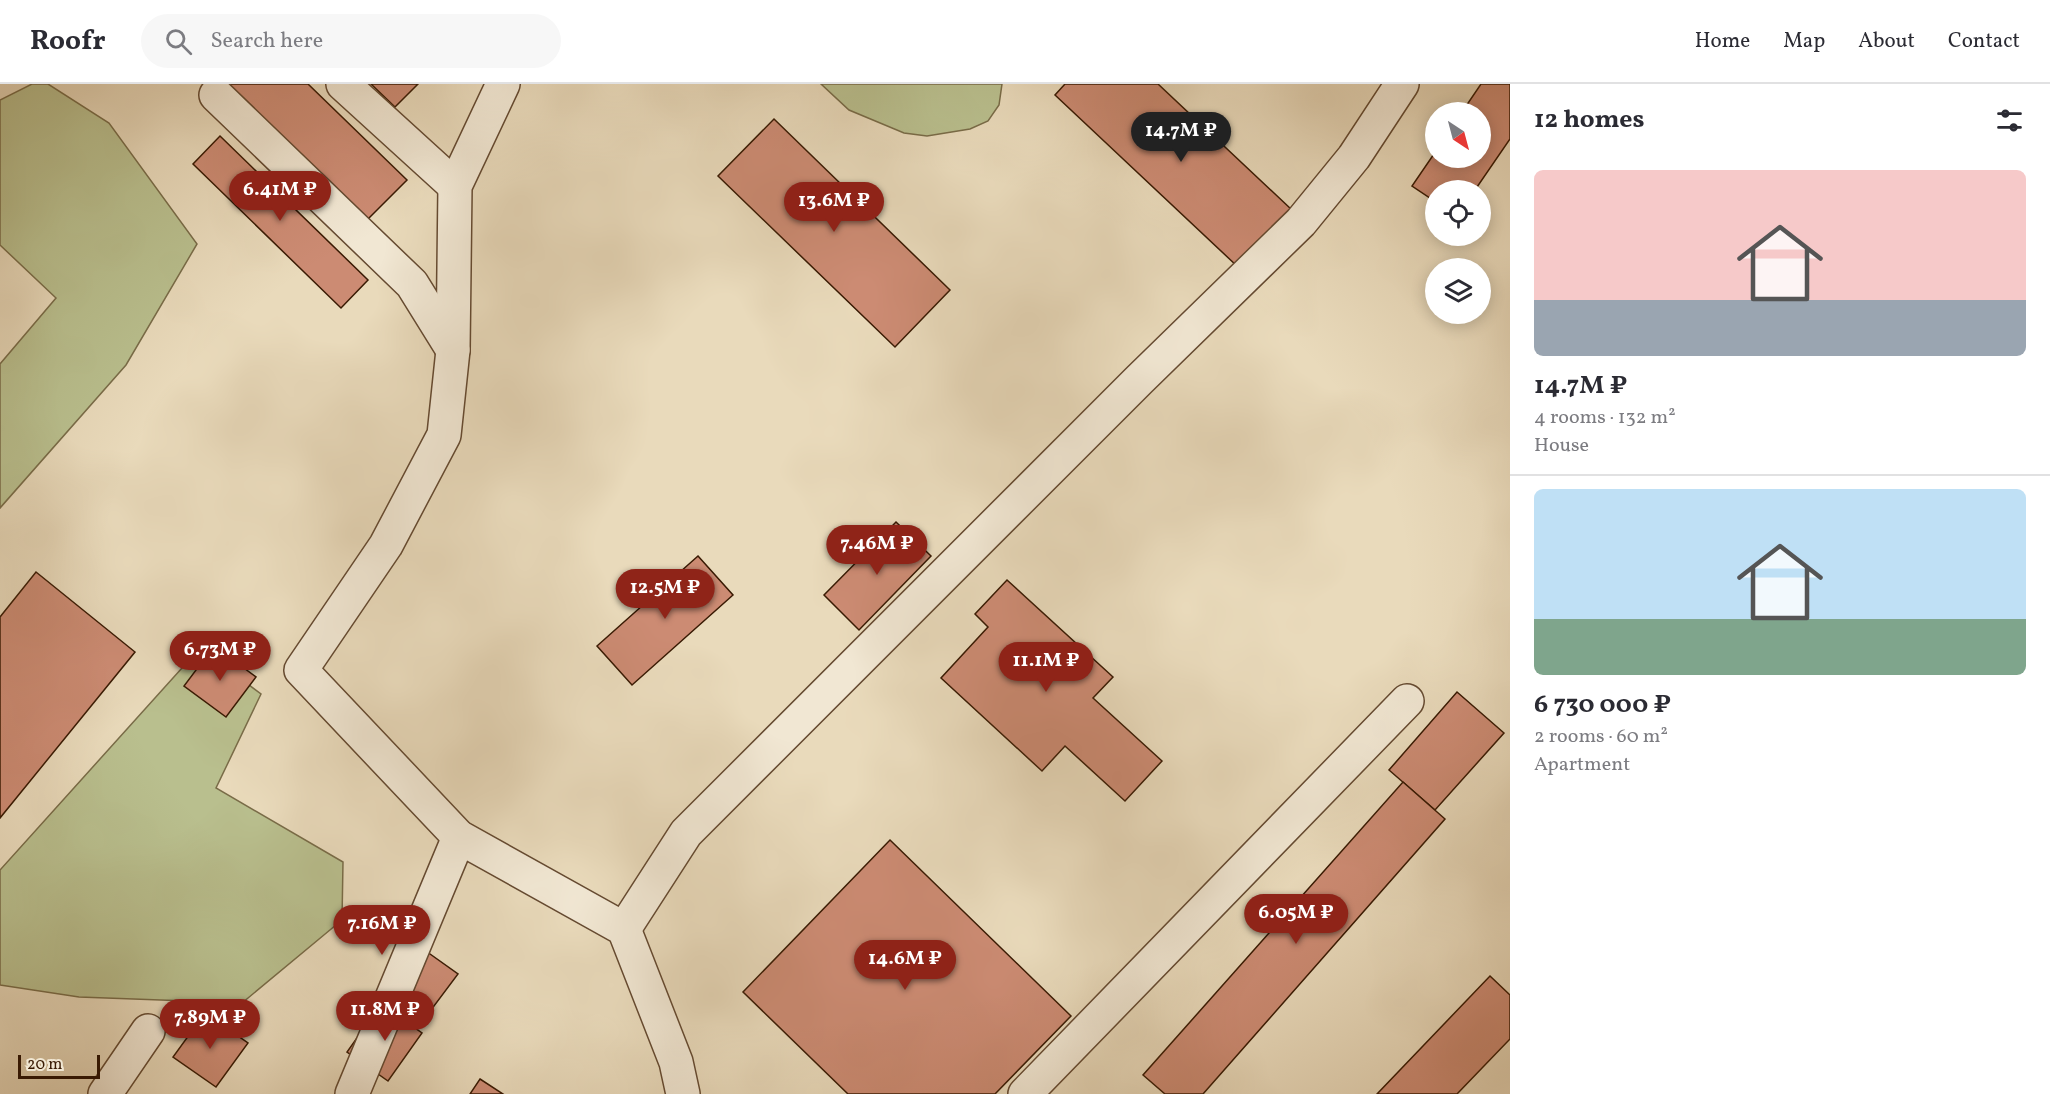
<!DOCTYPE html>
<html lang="en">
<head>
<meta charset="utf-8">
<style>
	:root { --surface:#fff; --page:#f7f7f7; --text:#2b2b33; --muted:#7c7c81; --line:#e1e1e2; --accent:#8f2418 }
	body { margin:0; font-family:Vollkorn,serif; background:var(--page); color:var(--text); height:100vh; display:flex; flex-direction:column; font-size:22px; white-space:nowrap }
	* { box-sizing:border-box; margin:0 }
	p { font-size:20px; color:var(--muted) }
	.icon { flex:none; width:33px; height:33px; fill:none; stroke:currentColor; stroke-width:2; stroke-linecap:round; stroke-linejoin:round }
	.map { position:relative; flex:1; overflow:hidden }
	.details { display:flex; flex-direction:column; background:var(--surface); width:540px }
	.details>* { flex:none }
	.needle { width:39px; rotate:144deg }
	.buttons { position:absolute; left:1425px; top:18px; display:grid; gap:12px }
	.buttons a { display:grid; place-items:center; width:66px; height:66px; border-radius:50%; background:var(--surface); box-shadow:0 3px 15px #0003; font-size:30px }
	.scale { position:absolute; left:18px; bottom:15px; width:82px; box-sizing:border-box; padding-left:6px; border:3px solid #391a03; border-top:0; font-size:16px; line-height:21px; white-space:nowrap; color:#391a03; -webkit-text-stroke:4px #f1e7d3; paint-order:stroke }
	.price { position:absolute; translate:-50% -51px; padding:0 14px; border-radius:21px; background:var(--accent); color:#fff; font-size:20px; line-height:39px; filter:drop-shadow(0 2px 3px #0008) }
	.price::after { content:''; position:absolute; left:50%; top:36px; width:18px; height:14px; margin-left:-9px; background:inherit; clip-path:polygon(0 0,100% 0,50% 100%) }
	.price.active { background:#222; color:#fff }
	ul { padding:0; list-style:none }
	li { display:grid; align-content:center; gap:12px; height:318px; padding:0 24px }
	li+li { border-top:2px solid var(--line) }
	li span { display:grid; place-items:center; height:186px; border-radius:9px; color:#555 }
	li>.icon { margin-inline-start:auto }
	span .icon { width:108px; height:108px; fill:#fffc; stroke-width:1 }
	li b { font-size:26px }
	h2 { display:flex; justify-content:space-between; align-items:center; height:72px; padding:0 24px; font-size:26px }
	header { display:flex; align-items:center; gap:36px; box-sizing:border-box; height:84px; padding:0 30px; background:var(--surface); border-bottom:2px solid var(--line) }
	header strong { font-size:28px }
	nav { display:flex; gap:33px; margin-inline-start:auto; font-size:21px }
	.search { width:420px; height:54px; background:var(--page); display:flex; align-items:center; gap:15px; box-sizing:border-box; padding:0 21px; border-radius:33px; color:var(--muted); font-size:22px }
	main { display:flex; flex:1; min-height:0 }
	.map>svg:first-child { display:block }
</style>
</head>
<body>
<header>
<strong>Roofr</strong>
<div class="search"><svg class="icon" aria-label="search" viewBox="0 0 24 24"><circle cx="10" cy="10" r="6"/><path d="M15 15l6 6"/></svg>Search here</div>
<nav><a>Home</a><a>Map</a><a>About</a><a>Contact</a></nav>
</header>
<main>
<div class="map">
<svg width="1510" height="1010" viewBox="0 0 1510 1010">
	<rect width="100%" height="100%" fill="#e9dabb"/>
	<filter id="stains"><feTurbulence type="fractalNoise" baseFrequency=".00333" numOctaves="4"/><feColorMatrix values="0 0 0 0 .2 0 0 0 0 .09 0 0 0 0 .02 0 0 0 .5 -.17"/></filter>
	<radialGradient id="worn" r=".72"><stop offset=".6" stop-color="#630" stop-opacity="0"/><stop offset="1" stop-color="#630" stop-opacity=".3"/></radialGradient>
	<g fill="#b9bf8e" stroke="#796c48" stroke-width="1.5">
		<polygon points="32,0 48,0 109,39 197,160 126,281 0,424 0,280 56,214 0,161 0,16"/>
		<polygon points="821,0 1002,0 999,21 988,37 970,45 927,52 904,49 849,26"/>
		<polygon points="200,564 261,610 216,704 343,778 342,836 242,919 79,913 0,901 0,786"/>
	</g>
	<g fill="#cc8b73" stroke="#391a03" stroke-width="1.5">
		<polygon points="222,0 308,0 407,96 364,139"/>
		<polygon points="371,0 418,0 395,23"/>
		<polygon points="1065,0 1158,0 1292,126 1238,183 1055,11"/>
		<polygon points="1481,0 1510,0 1510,55 1475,106 1436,106 1436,118 1412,102 1436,67 1436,74 1480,74 1480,28 1462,28"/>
		<polygon points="774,35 950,206 895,263 718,92"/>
		<polygon points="220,52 368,196 341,224 193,80"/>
		<polygon points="896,438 931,472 859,546 824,511"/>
		<polygon points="698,472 733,511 632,601 597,562"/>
		<polygon points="36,488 135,568 0,734 0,533"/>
		<polygon points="1007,496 1113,593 1093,614 1162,677 1125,717 1065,662 1042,687 941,594 988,543 975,530"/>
		<polygon points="214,562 256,593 226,633 184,602"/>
		<polygon points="1457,608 1504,649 1435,726 1389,686"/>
		<polygon points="1403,698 1445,735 1203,1010 1165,1010 1143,991"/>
		<polygon points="890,756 1071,932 995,1010 848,1010 743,908"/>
		<polygon points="423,865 458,890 431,926 397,902"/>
		<polygon points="1490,892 1510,911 1510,955 1457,1010 1377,1010"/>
		<polygon points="381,920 422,949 388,997 347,968"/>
		<polygon points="205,929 248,959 216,1003 173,973"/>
		<polygon points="480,995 503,1010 470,1010"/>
	</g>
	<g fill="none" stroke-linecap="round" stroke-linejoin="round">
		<defs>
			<g id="minor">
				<polyline points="343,0 455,102"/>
				<polyline points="503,0 455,102 453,266 444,351 386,461 301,586 459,753 624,845 676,978 683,1010"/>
				<polyline points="216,11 412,200 453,266"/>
				<polyline points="624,845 686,749 1139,296 1301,138 1354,73 1402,0"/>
				<polyline points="105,1010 148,947"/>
				<polyline points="352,1010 459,753"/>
				<polyline points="1025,1010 1407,617"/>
			</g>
		</defs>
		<use href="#minor" stroke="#654a31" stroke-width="36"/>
		<use href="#minor" stroke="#f1e7d3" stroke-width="33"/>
	</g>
	<rect width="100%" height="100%" filter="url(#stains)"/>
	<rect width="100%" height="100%" fill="url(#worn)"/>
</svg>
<div class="buttons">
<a><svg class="needle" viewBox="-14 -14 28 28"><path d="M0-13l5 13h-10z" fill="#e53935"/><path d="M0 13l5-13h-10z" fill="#7c7c81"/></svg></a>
<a><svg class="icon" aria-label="locate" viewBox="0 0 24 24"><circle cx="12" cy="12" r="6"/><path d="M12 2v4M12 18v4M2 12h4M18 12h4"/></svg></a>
<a><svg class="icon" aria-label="layers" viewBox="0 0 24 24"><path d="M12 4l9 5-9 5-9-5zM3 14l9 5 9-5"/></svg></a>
</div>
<div class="scale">20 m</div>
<b class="price active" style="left:1181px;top:79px">14.7M ₽</b>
<b class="price" style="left:280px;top:138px">6.41M ₽</b>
<b class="price" style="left:834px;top:149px">13.6M ₽</b>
<b class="price" style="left:877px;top:492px">7.46M ₽</b>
<b class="price" style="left:665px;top:536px">12.5M ₽</b>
<b class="price" style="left:220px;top:598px">6.73M ₽</b>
<b class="price" style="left:1046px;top:609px">11.1M ₽</b>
<b class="price" style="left:1296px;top:861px">6.05M ₽</b>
<b class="price" style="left:382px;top:872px">7.16M ₽</b>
<b class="price" style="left:905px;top:907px">14.6M ₽</b>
<b class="price" style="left:385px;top:958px">11.8M ₽</b>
<b class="price" style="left:210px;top:966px">7.89M ₽</b>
</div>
<section class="details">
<h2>12 homes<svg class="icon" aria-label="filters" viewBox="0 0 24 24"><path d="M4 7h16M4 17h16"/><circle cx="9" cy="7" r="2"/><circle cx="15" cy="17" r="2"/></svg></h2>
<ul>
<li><span style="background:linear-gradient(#f6c9c9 70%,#9aa5b1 0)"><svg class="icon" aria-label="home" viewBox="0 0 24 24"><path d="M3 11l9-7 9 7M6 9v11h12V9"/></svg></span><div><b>14.7M ₽</b><p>4 rooms · 132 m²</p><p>House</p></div></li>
<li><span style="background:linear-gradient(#bfe0f5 70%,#7fa58c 0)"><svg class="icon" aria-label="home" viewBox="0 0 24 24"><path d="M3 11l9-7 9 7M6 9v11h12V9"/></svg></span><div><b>6 730 000 ₽</b><p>2 rooms · 60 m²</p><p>Apartment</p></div></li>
</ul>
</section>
</main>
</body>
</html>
